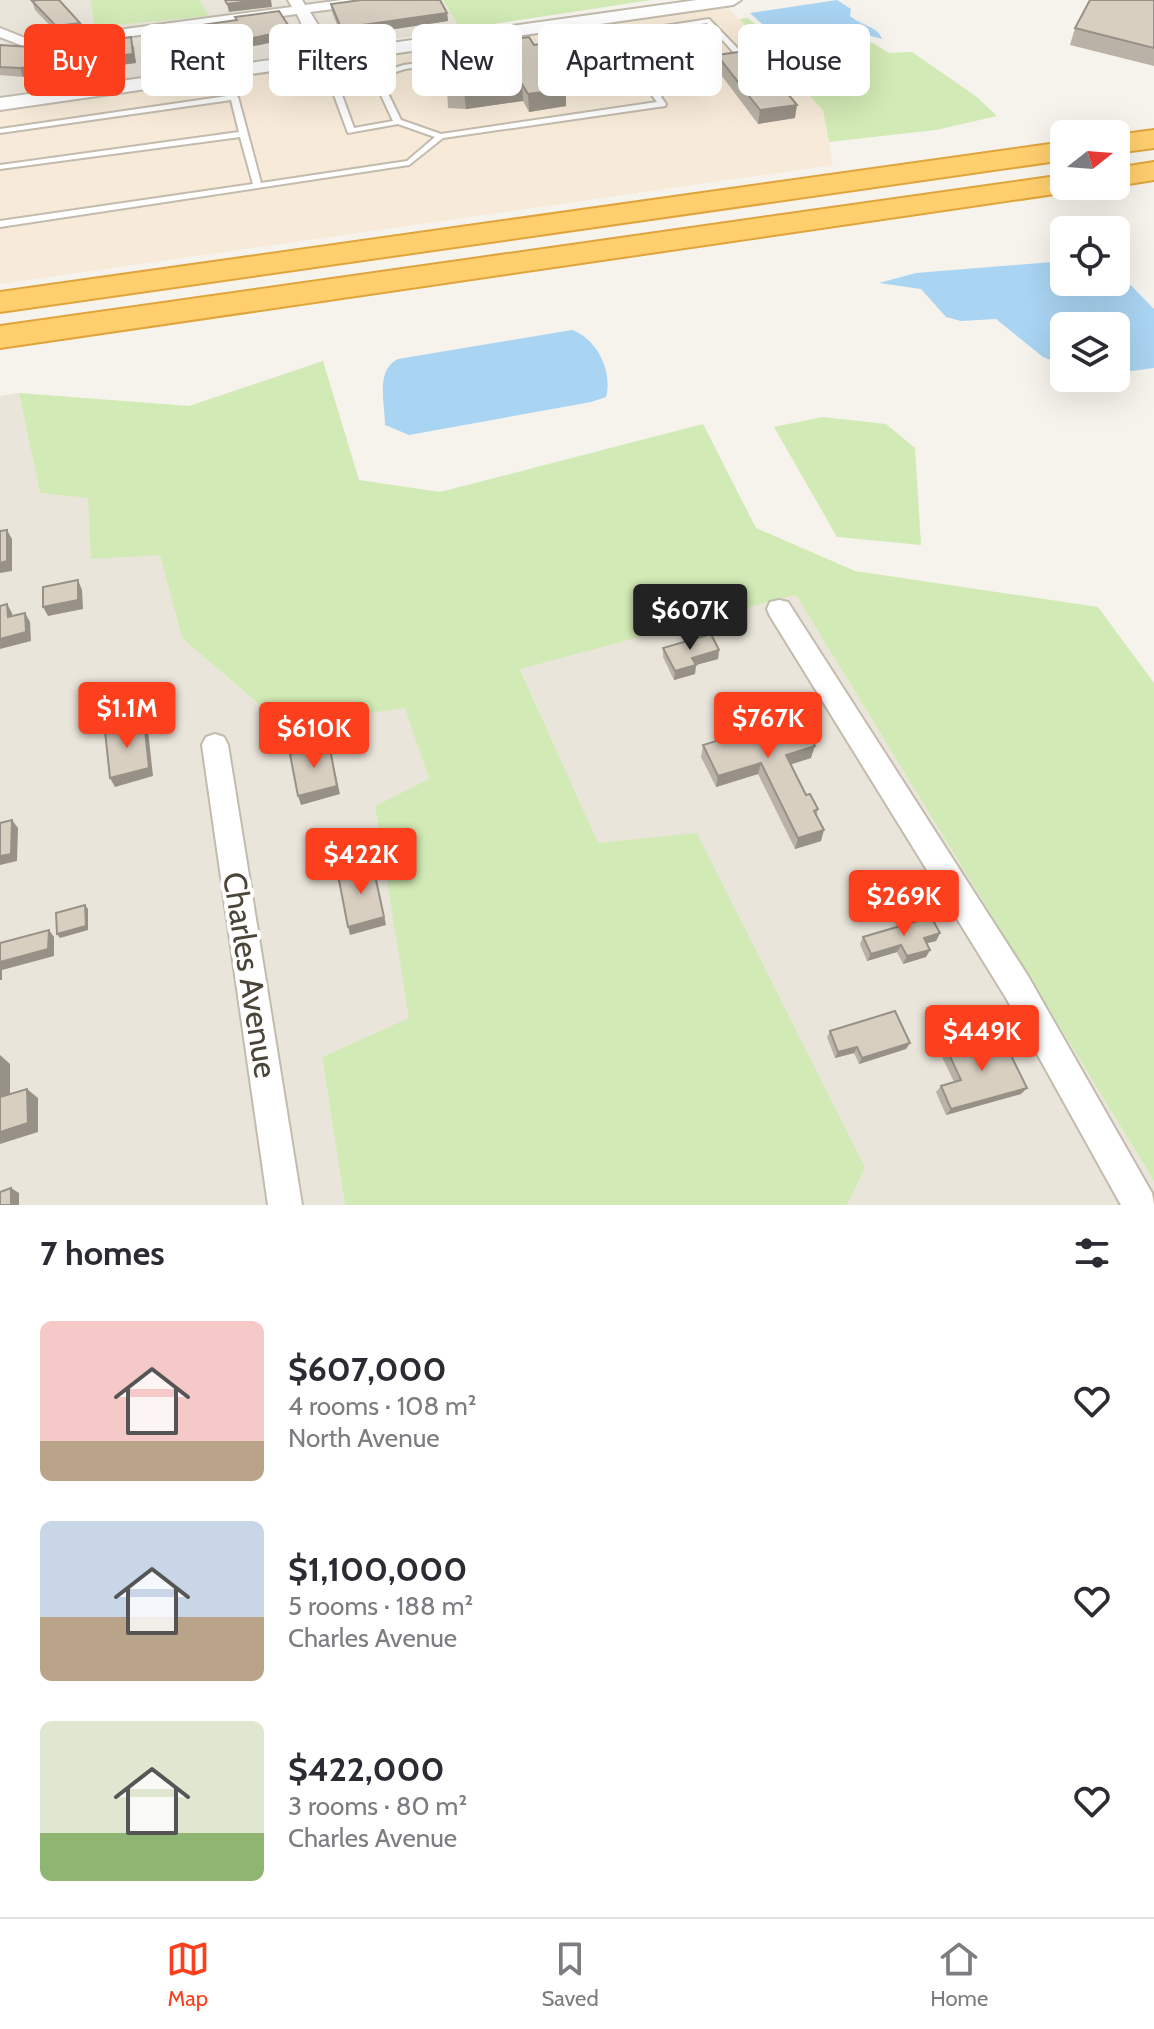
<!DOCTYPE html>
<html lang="en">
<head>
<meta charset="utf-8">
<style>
	:root { --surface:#fff; --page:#f2f2f3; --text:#2b2b33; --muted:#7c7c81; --line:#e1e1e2; --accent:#fc3f1d }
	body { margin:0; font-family:Cabin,sans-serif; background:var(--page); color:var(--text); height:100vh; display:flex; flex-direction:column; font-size:30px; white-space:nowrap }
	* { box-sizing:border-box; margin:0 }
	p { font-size:26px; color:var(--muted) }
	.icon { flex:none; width:44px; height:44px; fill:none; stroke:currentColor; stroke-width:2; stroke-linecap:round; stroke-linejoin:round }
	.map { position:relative; height:1205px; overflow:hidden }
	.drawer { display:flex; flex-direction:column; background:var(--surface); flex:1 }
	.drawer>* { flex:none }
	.top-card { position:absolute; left:24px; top:24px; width:1106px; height:72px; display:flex; gap:16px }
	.needle { width:52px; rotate:73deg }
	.controls { position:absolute; left:1050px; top:120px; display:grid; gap:16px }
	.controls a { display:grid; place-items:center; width:80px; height:80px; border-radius:12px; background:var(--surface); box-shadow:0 8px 32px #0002; font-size:40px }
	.price { position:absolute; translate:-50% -68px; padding:0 18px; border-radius:8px; background:var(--accent); color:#fff; font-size:26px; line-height:52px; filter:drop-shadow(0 2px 4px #0008) }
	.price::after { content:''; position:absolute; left:50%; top:48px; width:24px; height:18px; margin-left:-12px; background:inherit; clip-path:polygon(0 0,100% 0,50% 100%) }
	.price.active { background:#222; color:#fff }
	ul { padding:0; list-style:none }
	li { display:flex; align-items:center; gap:24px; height:200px; padding:0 40px }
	li span { display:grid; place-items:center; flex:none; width:224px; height:160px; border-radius:12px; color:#555 }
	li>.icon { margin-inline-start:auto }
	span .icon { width:96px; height:96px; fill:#fffc; stroke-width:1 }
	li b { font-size:34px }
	h2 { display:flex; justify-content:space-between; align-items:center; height:96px; padding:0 40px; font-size:34px }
	.chip { padding:0 28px; border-radius:12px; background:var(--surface); box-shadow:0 8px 32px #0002; font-size:28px; line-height:72px }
	.chip.active { background:var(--accent); color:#fff }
	.menu { display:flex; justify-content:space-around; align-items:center; height:112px; border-top:2px solid var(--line); background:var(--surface); font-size:22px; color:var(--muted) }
	.menu a { display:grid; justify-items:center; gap:4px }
	.menu .active { color:var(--accent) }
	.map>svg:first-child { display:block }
</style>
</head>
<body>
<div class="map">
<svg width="1154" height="1205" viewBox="0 0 1154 1205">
	<rect width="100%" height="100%" fill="#f6f3ec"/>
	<g fill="#eae5da">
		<polygon points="0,0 90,0 95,26 209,16 200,0 443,0 460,29 0,98"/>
		<polygon points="19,393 40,493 88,498 160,554 182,638 283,725 405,707 429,779 375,806 410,1018 322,1057 345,1205 0,1205 0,396"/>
		<polygon points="796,595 1154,1181 1154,1205 847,1205 865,1168 598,844 520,668"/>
	</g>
	<polygon fill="#f7ead8" points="725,4 823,110 833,165 0,284 0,108"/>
	<polygon fill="#e6e2dd" points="699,28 721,52 687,56 682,51 675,51 672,32"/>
	<g fill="#d2eab5">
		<polygon points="90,0 200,0 209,16 95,27"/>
		<polygon points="443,0 651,0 460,29"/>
		<polygon points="748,18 771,38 826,33 873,43 889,53 912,52 977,97 997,116 936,130 829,142 823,110 739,19"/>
		<polygon points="323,361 359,480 440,492 703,424 756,528 855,571 1098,607 1154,683 1154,1181 796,595 520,669 598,843 697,833 865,1168 847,1205 345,1205 322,1057 409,1018 375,806 429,779 405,708 283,725 182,638 160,555 91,559 88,498 40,493 19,393 189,406"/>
		<polygon points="822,417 886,424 915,448 921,545 837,537 774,427"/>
	</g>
	<g fill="#a9d4f2">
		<path d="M837 0 851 9 850 16C860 25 879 27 882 39L845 29 813 28 774 35 750 13Z"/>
		<polygon points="1064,261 1064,282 1116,282 1116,270 1154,309 1154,368 1116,373 1116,326 1064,326 1064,365 1043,357 996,319 961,321 946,317 921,289 879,283 916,273"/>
		<path d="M572 330C597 339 613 371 606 397L591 402 409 435 385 425C385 403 375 370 398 359Z"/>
	</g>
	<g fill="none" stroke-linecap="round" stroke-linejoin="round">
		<defs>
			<path id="service" d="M709 19 746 57 674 74 661 97 666 104 665 106 443 138 409 165 0 227V221L253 184 240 137 0 169V165L239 132 231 100 0 133V129L234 95 238 97 261 183 407 161 435 137 398 124 348 133 327 76 324 74 326 72 321 56H327L333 72 375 74 404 65 466 56 467 58 463 60 405 69 380 77 401 120 441 134 657 102 610 38 580 43 576 41 580 39ZM707 23 737 56 668 70 656 91 617 37ZM335 76 373 78 393 121 354 128Z"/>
			<g id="minor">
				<polygon points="288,0 302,0 305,5 342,0 380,0 373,4 310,12 320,28 331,58 324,62 317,58 297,14 57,46 23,46 0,37 0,28 25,38 57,38 292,7"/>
				<polygon points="779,600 788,602 1028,976 1152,1193 1154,1205 1121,1205 1006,998 770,616 767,609 770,602"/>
				<polygon points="215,734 224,737 228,745 302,1205 268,1205 202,745 206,737"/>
			</g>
			<polygon id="tertiary" points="697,0 741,0 733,5 0,110 0,98"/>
			<g id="motorway">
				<polygon points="1154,130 1154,148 1116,153 1116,135"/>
				<polygon points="1064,142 1064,160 0,312 0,292"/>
				<polygon points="1154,162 1154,180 1116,186 1115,186 1116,168"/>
				<polygon points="1064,175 1064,186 1078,186 1075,191 0,348 0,326"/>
			</g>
		</defs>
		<use href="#service" stroke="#c2bbae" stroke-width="4"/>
		<use href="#minor" stroke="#c2bbae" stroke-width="4"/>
		<use href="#tertiary" stroke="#c2bbae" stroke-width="4"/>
		<use href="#motorway" stroke="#e0a43c" stroke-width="4"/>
		<use href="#service" fill="#fff" fill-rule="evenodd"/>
		<use href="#minor" fill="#fff" fill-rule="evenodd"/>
		<use href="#tertiary" fill="#fff" fill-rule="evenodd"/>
		<use href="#motorway" fill="#ffcf6e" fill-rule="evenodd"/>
	</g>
	<g fill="#bab2a6">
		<polygon points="1154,0 1154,66 1070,45 1075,28"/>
		<polygon points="32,1 83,32 59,35 35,10"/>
		<polygon points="331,4 447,13 448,21 342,37 332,12"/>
		<polygon points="67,39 120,39 134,46 136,63 23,77 0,75 0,45 72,50"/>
		<polygon points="493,42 534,45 616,87 566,95 566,106 529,112 523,101 466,109 448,108 447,90 494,50"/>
		<polygon points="717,55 795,118 758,124 716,68"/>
		<polygon points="663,648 719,650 718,659 696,665 695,674 674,680 663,657"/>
		<polygon points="728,705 775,732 811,758 790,764 806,795 818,809 817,815 821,841 795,849 758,774 716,787 701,757 703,745 730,737 727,731 728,722 726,717"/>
		<polygon points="940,933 936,941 927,943 930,950 926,957 903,964 897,952 867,961 860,944 863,937"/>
		<polygon points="830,1031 910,1043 906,1049 859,1064 854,1053 835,1058 827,1037"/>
		<polygon points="947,1050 1027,1088 1021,1094 946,1115 936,1092 941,1086 954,1082 942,1057"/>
	</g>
	<g fill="#979187">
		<polygon points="257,0 271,0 272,7 229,12 227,4"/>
		<polygon points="447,13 448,21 342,37 341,28"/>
		<polygon points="80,23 83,32 59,35 56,26"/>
		<polygon points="290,28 292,36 282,38 282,40 260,45 172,58 170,49"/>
		<polygon points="131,37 136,63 23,77 20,68"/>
		<polygon points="616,70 616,87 566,95 566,106 529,112 528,94 559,79"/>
		<polygon points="522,84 523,101 466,109 464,92"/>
		<polygon points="797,105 795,118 758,124 760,110"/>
		<polygon points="7,530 12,539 12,571 0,573 0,563"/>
		<polygon points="78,580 82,590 83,609 48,616 43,607"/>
		<polygon points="7,604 12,613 13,627 8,617"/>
		<polygon points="25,613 30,622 31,641 0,649 0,639"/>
		<polygon points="719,650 718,659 696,665 695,674 674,680 675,671 692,658"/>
		<polygon points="144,721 148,730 153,776 115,787 110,778"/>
		<polygon points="329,744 340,794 301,805 298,796"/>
		<polygon points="815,746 811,758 783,767 786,755"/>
		<polygon points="761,763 758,774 716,787 718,776"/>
		<polygon points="12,820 18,828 17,861 0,865 0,856"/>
		<polygon points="824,830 821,841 795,849 798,838"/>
		<polygon points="375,874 386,925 350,935 348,927"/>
		<polygon points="85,905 88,909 88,930 60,938 57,934"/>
		<polygon points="49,930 54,937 54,956 2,970 2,980 0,980 0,962"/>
		<polygon points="940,933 936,941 920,945 924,938"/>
		<polygon points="901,945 897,952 867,961 871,954"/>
		<polygon points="930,950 926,957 903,964 907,956"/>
		<polygon points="910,1043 906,1049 859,1064 862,1058"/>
		<polygon points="857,1047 854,1053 835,1058 838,1052"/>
		<polygon points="0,1055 10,1064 10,1106 0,1098"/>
		<polygon points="1027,1088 1021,1094 946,1115 951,1109"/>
		<polygon points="27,1089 38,1098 38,1132 0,1144 0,1132"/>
		<polygon points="11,1188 19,1193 19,1205 11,1205"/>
	</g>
	<g fill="#d8cfc1" stroke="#979187" stroke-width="2">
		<polygon points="38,0 59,0 80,23 56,26 32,1"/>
		<polygon points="225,0 257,0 227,4"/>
		<polygon points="361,0 440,0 447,13 341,28 331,4"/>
		<polygon points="1090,0 1154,0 1154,48 1075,28"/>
		<polygon points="279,11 290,28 279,29 280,32 258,37 170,49 167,30 237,20 235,17"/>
		<polygon points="120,36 120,39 131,37 133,54 20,68 0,67 0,45 78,50 67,39"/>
		<polygon points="593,36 616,70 559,79 566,89 528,94 522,84 464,92 447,90 447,56 498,49 493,42 529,37 534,45"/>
		<polygon points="752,50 797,105 760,110 717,55"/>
		<polygon points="7,530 7,561 0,563 0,531"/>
		<polygon points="78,580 78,600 43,607 43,587"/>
		<polygon points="7,604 8,617 25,613 26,632 0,639 0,606"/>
		<polygon points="711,634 719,650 692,658 696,665 675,671 663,648"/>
		<polygon points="756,697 775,732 802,724 815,746 786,755 806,795 810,794 818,809 814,811 824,830 798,838 761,763 718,776 703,745 736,735 729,720 735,718 728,705"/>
		<polygon points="144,721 149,768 110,778 105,731"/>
		<polygon points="329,744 337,786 298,796 290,754"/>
		<polygon points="12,820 11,854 0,856 0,823"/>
		<polygon points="373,866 384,917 348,927 338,875"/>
		<polygon points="85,905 86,926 57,934 56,913"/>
		<polygon points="931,917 940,933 924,938 930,950 907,956 901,945 871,954 863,937"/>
		<polygon points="49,930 48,949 0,962 0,943"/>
		<polygon points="895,1011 910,1043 862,1058 857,1047 838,1052 830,1031"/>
		<polygon points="1001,1035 1027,1088 951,1109 941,1086 961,1080 947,1050"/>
		<polygon points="27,1089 28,1123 0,1132 0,1097"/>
		<polygon points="11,1188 11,1205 0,1205 0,1192"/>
	</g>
	<g text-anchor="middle" stroke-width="8" stroke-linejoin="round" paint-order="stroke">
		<g font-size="32" fill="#4b4439" stroke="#fff">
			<text transform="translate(250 975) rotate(81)" y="11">Charles Avenue</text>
		</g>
	</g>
</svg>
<div class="controls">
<a><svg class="needle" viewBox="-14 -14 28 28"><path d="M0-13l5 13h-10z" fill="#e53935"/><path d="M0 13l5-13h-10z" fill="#7c7c81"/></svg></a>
<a><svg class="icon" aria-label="locate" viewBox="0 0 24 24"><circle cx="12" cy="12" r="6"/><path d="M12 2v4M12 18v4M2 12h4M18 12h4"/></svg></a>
<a><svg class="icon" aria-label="layers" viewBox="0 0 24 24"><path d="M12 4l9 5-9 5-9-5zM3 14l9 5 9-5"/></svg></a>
</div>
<b class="price active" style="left:690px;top:652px">$607K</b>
<b class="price" style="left:127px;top:750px">$1.1M</b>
<b class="price" style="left:768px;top:760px">$767K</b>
<b class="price" style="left:314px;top:770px">$610K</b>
<b class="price" style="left:361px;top:896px">$422K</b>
<b class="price" style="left:904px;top:938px">$269K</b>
<b class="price" style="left:982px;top:1073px">$449K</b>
<div class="top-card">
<a class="chip active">Buy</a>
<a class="chip">Rent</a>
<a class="chip">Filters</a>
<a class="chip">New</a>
<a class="chip">Apartment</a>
<a class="chip">House</a>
</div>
</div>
<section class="drawer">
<h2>7 homes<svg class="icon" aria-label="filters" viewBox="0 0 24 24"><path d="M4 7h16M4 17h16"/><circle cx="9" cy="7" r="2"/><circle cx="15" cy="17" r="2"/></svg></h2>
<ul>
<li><span style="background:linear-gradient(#f6c9c9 75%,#b9a48a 0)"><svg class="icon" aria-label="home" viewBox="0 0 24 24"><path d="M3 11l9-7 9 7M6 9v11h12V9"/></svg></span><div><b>$607,000</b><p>4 rooms · 108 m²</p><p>North Avenue</p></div><svg class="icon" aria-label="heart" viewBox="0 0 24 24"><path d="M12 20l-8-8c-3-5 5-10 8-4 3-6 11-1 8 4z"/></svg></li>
<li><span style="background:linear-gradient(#c9d6e8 60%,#b9a48a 0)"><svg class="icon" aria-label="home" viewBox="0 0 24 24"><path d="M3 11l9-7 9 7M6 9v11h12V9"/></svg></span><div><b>$1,100,000</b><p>5 rooms · 188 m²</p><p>Charles Avenue</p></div><svg class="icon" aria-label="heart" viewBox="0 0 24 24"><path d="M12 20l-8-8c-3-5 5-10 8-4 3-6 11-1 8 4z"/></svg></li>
<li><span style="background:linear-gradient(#dfe7d0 70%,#8fb573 0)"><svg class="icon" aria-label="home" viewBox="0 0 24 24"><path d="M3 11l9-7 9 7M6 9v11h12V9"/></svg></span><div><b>$422,000</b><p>3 rooms · 80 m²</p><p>Charles Avenue</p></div><svg class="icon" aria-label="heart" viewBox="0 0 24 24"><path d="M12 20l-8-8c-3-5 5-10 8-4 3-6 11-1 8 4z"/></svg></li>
</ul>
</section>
<nav class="menu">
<a class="active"><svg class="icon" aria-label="map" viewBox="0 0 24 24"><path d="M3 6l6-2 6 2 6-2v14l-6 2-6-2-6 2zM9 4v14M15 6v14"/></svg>Map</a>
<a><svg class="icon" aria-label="saved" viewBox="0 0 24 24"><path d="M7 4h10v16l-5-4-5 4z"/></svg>Saved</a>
<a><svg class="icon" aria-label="home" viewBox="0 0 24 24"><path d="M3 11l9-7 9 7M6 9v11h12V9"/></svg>Home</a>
</nav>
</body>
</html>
